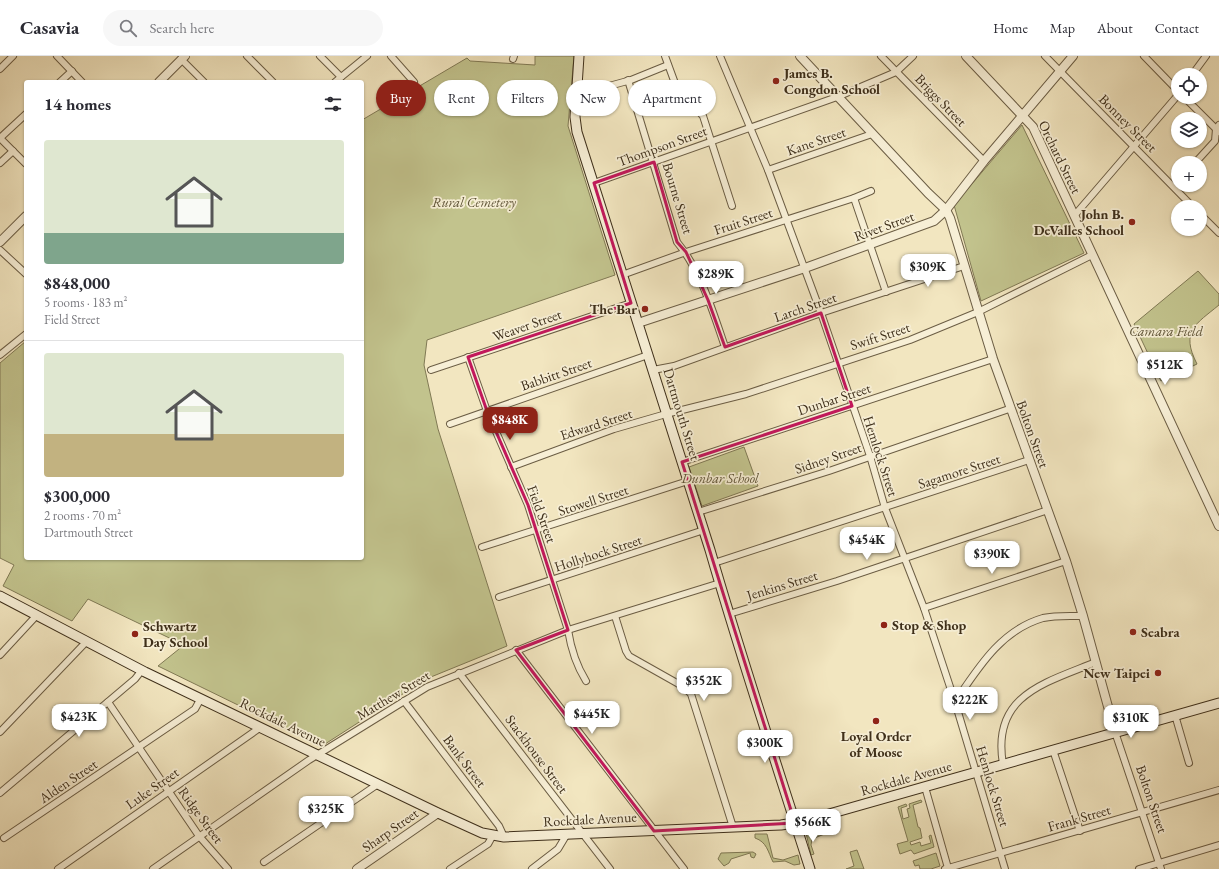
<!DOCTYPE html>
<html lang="en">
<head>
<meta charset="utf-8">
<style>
	:root { --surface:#fff; --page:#f7f7f7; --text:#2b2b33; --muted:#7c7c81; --line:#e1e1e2; --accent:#8f2418 }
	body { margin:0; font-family:"EB Garamond",serif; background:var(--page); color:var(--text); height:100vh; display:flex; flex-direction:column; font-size:15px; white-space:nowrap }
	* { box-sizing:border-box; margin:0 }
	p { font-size:13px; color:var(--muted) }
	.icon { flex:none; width:22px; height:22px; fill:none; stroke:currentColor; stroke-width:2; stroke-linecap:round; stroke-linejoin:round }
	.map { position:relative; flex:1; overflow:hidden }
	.drawer { position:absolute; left:24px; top:24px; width:340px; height:480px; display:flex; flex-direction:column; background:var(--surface); border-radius:4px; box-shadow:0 1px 3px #0004 }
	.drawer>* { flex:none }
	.hud { position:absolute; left:376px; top:24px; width:380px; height:36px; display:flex; gap:8px }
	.buttons { position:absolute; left:1171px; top:12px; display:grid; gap:8px }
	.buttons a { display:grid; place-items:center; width:36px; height:36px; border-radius:50%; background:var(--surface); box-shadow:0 1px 3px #0004; font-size:20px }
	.price { position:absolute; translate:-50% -34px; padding:0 9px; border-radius:8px; background:#fff; color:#222; font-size:13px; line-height:26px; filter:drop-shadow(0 1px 2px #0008) }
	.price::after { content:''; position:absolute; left:50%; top:24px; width:12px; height:9px; margin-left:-6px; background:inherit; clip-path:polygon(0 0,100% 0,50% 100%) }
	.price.selected { background:var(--accent); color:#fff }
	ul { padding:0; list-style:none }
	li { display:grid; align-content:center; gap:8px; height:212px; padding:0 20px }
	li+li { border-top:1px solid var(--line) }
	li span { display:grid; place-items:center; height:124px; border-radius:4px; color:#555 }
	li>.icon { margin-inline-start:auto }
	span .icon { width:72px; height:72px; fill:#fffc; stroke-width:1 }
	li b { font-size:17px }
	h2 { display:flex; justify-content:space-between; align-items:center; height:48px; padding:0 20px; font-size:17px }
	.pill { padding:0 14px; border-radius:18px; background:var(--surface); box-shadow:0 1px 3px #0004; font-size:14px; line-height:36px }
	.pill.selected { background:var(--accent); color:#fff }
	header { display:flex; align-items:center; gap:24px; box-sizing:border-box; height:56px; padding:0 20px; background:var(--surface); border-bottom:1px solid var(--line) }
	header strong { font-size:19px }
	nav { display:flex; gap:22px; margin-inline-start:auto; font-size:14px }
	.search { width:280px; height:36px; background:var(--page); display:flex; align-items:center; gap:10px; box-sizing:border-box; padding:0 14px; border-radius:22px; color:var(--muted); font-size:15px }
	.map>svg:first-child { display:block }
</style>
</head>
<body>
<header>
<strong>Casavia</strong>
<div class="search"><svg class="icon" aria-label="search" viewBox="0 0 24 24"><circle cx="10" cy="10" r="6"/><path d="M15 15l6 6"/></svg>Search here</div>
<nav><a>Home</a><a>Map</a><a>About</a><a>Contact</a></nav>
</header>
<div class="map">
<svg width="1219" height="813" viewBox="0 0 1219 813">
	<rect width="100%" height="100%" fill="#f2e6c0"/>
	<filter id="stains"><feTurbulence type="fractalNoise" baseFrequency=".005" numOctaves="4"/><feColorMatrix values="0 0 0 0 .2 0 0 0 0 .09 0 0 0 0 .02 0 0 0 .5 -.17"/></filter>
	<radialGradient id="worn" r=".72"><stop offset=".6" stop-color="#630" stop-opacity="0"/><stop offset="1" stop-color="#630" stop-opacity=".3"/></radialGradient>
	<g fill="#c2c38d" stroke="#807954">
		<polygon points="535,0 574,0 568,70 615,219 427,284 424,309 438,373 507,590 426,623 322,690 158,610 184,589 88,543 72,565 3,530 14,509 0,502 0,307 26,285 26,502 362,502 362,64 467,2 470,5 535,9"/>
		<polygon points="1022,69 1084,197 981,245 954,149"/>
		<path d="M1198 215 1219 238V249C1196 268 1180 275 1197 308L1161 325 1134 268Z"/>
		<polygon points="744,391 758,430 702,450 689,411"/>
		<polygon points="921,744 922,746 913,749 918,771 920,772 922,782 910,786 911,789 920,786 921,790 931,787 929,780 931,779 934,791 914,798 911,794 900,798 897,788 908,785 898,751 906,748 907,750 901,752 903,763 909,761 907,753 910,752 909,748"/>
		<polygon points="832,766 834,770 832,775 812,783 811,789 814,798 811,799 806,777 814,771"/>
		<path d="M755 778H767L773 802 783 804 798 799 800 808 794 809 785 805 773 806C768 796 767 786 755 782Z"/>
		<polygon points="857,794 864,813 846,813 854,810 850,796"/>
		<polygon points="753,796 756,798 754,802 751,801 750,797 731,803 729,807 724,810 718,803 721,797"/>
		<polygon points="936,797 940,810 931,813 920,813 919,809 915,810 913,805"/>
	</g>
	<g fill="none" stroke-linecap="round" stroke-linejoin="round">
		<defs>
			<g id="minor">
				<polyline points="57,0 82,26"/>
				<polyline points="247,0 273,26"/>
				<polyline points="320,0 341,21"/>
				<polyline points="391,0 414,26"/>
				<polyline points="665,0 676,30 703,60 732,150"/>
				<polyline points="720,0 768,114 821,257 870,400 885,452 924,552 955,646 1005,813"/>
				<polyline points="881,0 984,105"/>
				<polyline points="1045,0 1193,151"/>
				<polyline points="1144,0 1178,35"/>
				<polyline points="181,3 204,26"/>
				<polyline points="513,3 514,0"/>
				<polyline points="0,13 13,0"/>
				<polyline points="1192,19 1206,0"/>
				<path d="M628 24 677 186C701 215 713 256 725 291"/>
				<polyline points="60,26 72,15"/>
				<polyline points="335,26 367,0"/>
				<polyline points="576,39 631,24 668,9"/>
				<polyline points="1184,41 1219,76"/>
				<polyline points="0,82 26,108"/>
				<polyline points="0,82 26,58"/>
				<polyline points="0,107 13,95"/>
				<polyline points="1195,107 1215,85 1216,73 1219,69"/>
				<polyline points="768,114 872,78"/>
				<polyline points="594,127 837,41 896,16 913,0"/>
				<polyline points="854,142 886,236"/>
				<polyline points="1200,158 1219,177"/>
				<polyline points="1074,160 1178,39"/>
				<polyline points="0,194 26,218"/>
				<polyline points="622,219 686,196 854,142 871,135"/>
				<polyline points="0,299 26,278"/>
				<path d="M468 301 487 355 528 449 568 574C571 593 576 609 586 625"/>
				<polyline points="431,314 631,247"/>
				<polyline points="653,314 674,310 821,257 964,210"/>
				<polyline points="450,368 648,299"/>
				<polyline points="682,406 993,303"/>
				<polyline points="511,411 614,373 666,358 746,338 910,284 978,256 1092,199"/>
				<polyline points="698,456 829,415 1009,353"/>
				<polyline points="482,491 688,425"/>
				<polyline points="714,507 1029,404"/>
				<polyline points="499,541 704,474"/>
				<polyline points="924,552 1066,505"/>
				<polyline points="729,558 837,525 1048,454"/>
				<polyline points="615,560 626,595 629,600 684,631 691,638 733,771"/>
				<polyline points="516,594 684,813"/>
				<polyline points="0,599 37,559"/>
				<polyline points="459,617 610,813"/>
				<polyline points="404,645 499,770 504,781"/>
				<polyline points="108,646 199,780 228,813"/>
				<path d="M955 646C978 612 1001 574 1043 562 1056 559 1070 560 1083 560"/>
				<polyline points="1175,659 1189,707"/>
				<polyline points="0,676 87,585"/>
				<polyline points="1115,676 1161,813"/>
				<polyline points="1053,694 1080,775"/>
				<path d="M1003 708C991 639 1045 627 1096 606"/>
				<polyline points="925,731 948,812"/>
				<polyline points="0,737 135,623 142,614"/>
				<polyline points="4,782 195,653 201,642"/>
				<polyline points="264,806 378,728"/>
				<polyline points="58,813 261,671"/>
				<polyline points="153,813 309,704 427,631 568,574 720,527"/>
				<polyline points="450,813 488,788 493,779"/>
				<polyline points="532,813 558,793 567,778"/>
				<polyline points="945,813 1219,734"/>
				<polyline points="1139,813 1219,789"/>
			</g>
			<g id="tertiary">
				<polyline points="800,0 928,137 946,154 950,162 993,303 1066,505 1083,560 1115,676"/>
				<polyline points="966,0 1033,71 1219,470"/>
				<polyline points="159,26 185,0"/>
				<polyline points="0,186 26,160"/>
				<polyline points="638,267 805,212 934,165 946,154 984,105 1073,0"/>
				<polyline points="357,813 438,757"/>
			</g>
			<g id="secondary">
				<path d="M579 0 575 61 577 76 710 494C741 601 776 707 810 813"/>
				<polyline points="0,540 145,616 438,757 482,777 504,781 781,769 801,766 1219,647"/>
			</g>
		</defs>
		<use href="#minor" stroke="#6b5d44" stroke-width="8"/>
		<use href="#tertiary" stroke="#6b5d44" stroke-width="10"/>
		<use href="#secondary" stroke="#3e2f1a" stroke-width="11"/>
		<use href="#minor" stroke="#f7efd6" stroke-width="6"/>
		<use href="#tertiary" stroke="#f7efd6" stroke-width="8"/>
		<use href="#secondary" stroke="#f7efd6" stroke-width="9"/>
	</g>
	<path fill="none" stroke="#c2185b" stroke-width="3" stroke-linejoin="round" d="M654 106 677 186 686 196 708 244 725 291 821 257 852 350 682 406 795 767 654 775 516 594 568 574 528 449 487 355 468 301 631 247 594 127Z"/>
	<g fill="#8f2418" stroke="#f7efd6" stroke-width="1.5">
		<circle cx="776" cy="25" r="4"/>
		<circle cx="1132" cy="166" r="4"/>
		<circle cx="645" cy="253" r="4"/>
		<circle cx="884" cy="569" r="4"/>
		<circle cx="1133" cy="576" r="4"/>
		<circle cx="135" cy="578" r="4"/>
		<circle cx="1158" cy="617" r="4"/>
		<circle cx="876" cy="665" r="4"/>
	</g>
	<g text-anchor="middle" stroke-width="3.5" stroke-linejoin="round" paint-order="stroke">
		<g font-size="14" font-weight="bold" fill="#3e2f1a" stroke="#f7efd6" text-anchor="start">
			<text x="784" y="22">James B.<tspan x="784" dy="16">Congdon School</tspan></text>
			<text x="1124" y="163" text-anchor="end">John B.<tspan x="1124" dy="16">DeValles School</tspan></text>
			<text x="637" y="258" text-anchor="end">The Bar</text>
			<text x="892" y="574">Stop &amp; Shop</text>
			<text x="143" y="575">Schwartz<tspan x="143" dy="16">Day School</tspan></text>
			<text x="1141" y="581">Seabra</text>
			<text x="1150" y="622" text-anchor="end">New Taipei</text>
			<text x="876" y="685" text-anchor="middle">Loyal Order<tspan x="876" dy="16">of Moose</tspan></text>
		</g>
		<g font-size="14" fill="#3e2f1a" stroke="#f7efd6">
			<text transform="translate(941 44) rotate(46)" y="5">Briggs Street</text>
			<text transform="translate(1128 67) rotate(45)" y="5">Bonney Street</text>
			<text transform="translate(816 85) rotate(-19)" y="5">Kane Street</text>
			<text transform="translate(662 90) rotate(-20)" y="5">Thompson Street</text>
			<text transform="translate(1060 101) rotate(64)" y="5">Orchard Street</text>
			<text transform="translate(678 142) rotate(73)" y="5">Bourne Street</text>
			<text transform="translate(743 165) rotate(-18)" y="5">Fruit Street</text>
			<text transform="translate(884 170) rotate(-20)" y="5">Rivet Street</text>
			<text transform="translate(805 251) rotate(-19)" y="5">Larch Street</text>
			<text transform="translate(527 269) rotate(-19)" y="5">Weaver Street</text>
			<text transform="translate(880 280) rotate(-18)" y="5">Swift Street</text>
			<text transform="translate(556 318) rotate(-19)" y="5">Babbitt Street</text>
			<text transform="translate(834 343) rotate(-18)" y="5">Dunbar Street</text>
			<text transform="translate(682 358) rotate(73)" y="5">Dartmouth Street</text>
			<text transform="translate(596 368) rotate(-18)" y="5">Edward Street</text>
			<text transform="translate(1033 378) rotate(70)" y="5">Bolton Street</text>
			<text transform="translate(881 400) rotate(72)" y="5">Hemlock Street</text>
			<text transform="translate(828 402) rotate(-19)" y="5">Sidney Street</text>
			<text transform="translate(959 415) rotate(-18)" y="5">Sagamore Street</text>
			<text transform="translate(593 444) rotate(-18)" y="5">Stowell Street</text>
			<text transform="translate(542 458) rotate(70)" y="5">Field Street</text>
			<text transform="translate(598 497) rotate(-18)" y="5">Hollyhock Street</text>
			<text transform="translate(782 529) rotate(-17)" y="5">Jenkins Street</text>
			<text transform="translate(393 639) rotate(-31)" y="5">Matthew Street</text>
			<text transform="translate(283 666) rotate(26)" y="5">Rockdale Avenue</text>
			<text transform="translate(537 698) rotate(53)" y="5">Stackhouse Street</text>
			<text transform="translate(465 705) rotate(53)" y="5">Bank Street</text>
			<text transform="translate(906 722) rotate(-16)" y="5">Rockdale Avenue</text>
			<text transform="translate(68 725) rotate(-34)" y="5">Alden Street</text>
			<text transform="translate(993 730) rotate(73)" y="5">Hemlock Street</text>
			<text transform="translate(152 732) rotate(-35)" y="5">Luke Street</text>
			<text transform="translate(1152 743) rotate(71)" y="5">Bolton Street</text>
			<text transform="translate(201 759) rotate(54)" y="5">Ridge Street</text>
			<text transform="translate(1079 762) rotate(-16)" y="5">Frank Street</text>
			<text transform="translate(590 763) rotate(-3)" y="5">Rockdale Avenue</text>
			<text transform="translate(390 774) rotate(-35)" y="5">Sharp Street</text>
		</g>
		<g font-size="14" font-style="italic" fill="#5f5437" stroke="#f7efd6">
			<text x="474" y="151">Rural Cemetery</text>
			<text x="1166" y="280">Camara Field</text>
			<text x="720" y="427">Dunbar School</text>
		</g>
	</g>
	<rect width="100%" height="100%" filter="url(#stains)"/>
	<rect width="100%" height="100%" fill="url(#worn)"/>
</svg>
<div class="buttons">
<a><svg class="icon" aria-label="locate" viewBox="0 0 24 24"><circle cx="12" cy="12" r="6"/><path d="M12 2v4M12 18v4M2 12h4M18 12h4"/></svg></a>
<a><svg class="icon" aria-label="layers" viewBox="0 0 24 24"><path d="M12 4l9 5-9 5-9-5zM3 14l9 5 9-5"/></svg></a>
<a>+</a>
<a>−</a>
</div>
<b class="price" style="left:928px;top:232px">$309K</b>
<b class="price" style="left:716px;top:239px">$289K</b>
<b class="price" style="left:1165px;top:330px">$512K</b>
<b class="price selected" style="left:510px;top:385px">$848K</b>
<b class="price" style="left:867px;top:505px">$454K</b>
<b class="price" style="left:992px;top:519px">$390K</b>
<b class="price" style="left:704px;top:646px">$352K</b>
<b class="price" style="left:970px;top:665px">$222K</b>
<b class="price" style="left:592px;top:679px">$445K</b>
<b class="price" style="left:79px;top:682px">$423K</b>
<b class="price" style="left:1131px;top:683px">$310K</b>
<b class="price" style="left:765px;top:708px">$300K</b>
<b class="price" style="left:326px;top:774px">$325K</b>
<b class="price" style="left:813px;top:787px">$566K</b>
<div class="hud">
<a class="pill selected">Buy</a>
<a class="pill">Rent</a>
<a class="pill">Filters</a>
<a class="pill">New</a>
<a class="pill">Apartment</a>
</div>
<section class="drawer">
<h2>14 homes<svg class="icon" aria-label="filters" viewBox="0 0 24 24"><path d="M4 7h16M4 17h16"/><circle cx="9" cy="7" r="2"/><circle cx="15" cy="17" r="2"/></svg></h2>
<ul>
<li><span style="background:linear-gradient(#dfe7d0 75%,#7fa58c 0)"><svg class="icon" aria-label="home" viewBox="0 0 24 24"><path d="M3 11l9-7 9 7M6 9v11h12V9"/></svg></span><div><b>$848,000</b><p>5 rooms · 183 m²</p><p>Field Street</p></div></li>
<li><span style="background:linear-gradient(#dfe7d0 65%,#c2b280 0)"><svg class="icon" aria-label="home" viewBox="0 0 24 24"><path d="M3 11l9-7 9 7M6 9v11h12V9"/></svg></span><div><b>$300,000</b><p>2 rooms · 70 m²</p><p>Dartmouth Street</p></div></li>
</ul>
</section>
</div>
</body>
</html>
